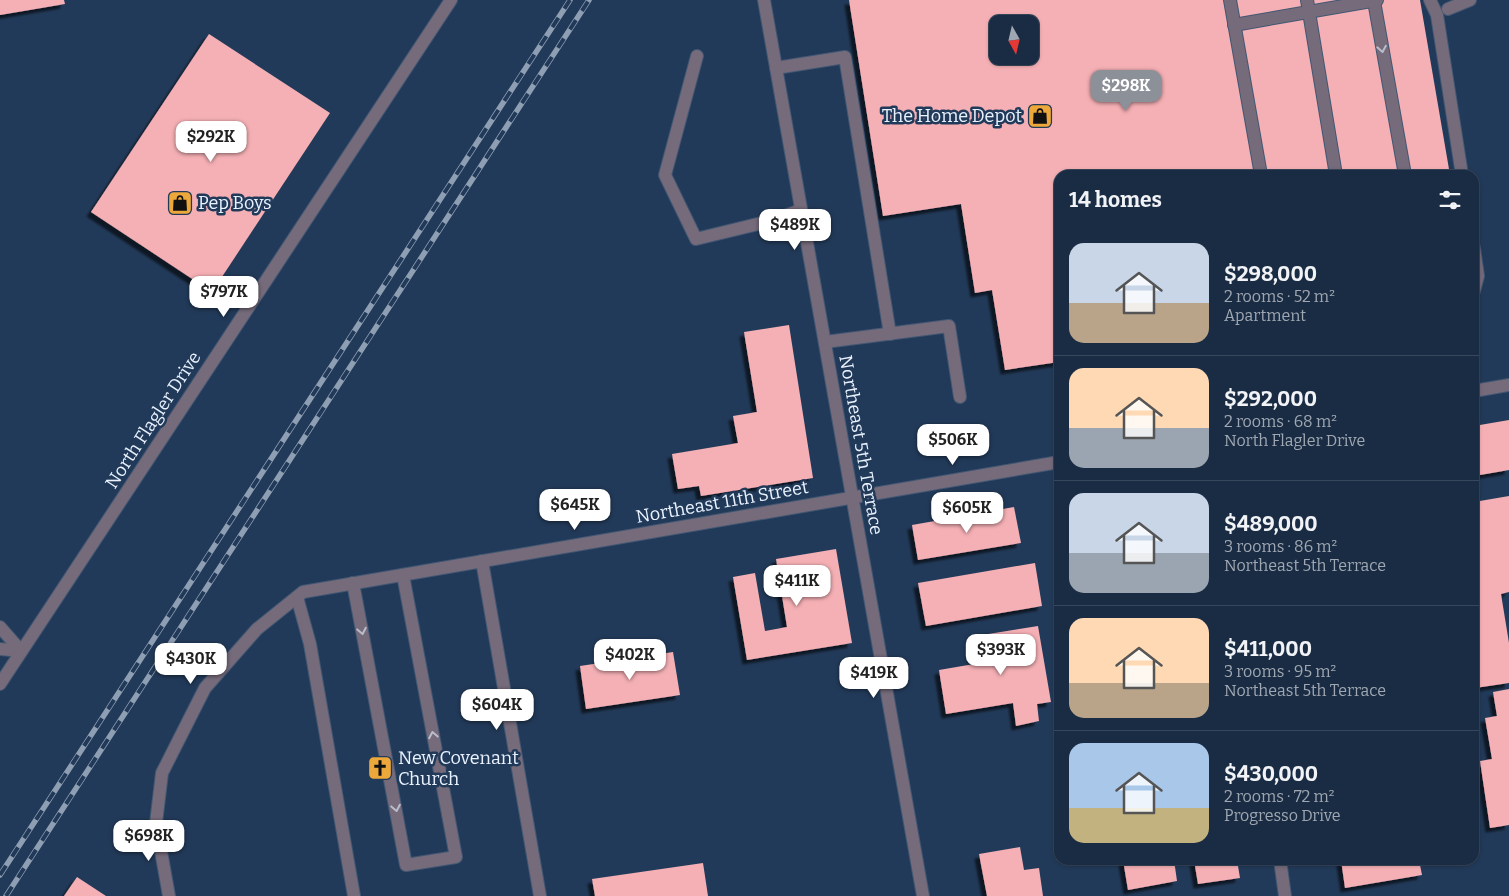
<!DOCTYPE html>
<html lang="en">
<head>
<meta charset="utf-8">
<style>
	:root { --surface:#1a2c43; --page:#23344a; --text:#f1f3f6; --muted:#9fa7b2; --line:#38485c; --accent:#8c9099 }
	body { margin:0; font-family:Bitter,serif; background:var(--page); color:var(--text); height:100vh; display:flex; flex-direction:column; font-size:19px; white-space:nowrap }
	* { box-sizing:border-box; margin:0 }
	p { font-size:16px; color:var(--muted) }
	.icon { flex:none; width:28px; height:28px; fill:none; stroke:currentColor; stroke-width:2; stroke-linecap:round; stroke-linejoin:round }
	.map { position:relative; flex:1; overflow:hidden }
	.side { position:absolute; left:1054px; top:170px; width:425px; height:695px; display:flex; flex-direction:column; background:var(--surface); border-radius:15px; box-shadow:0 1px 4px #0004,0 0 0 1px var(--line) }
	.side>* { flex:none }
	.needle { width:32px; rotate:172deg }
	.fabs { position:absolute; left:989px; top:15px; display:grid; gap:10px }
	.fabs a { display:grid; place-items:center; width:50px; height:50px; border-radius:10px; background:var(--surface); box-shadow:0 1px 4px #0004,0 0 0 1px var(--line); font-size:25px }
	.price { position:absolute; translate:-50% -42px; padding:0 11px; border-radius:10px; background:#fff; color:#222; font-size:16px; line-height:32px; filter:drop-shadow(0 1px 2px #0008) }
	.price::after { content:''; position:absolute; left:50%; top:30px; width:15px; height:11px; margin-left:-8px; background:inherit; clip-path:polygon(0 0,100% 0,50% 100%) }
	.price.on { background:var(--accent); color:#fff }
	ul { padding:0; list-style:none }
	li { display:flex; align-items:center; gap:15px; height:125px; padding:0 15px }
	li+li { border-top:1px solid var(--line) }
	li span { display:grid; place-items:center; flex:none; width:140px; height:100px; border-radius:15px; color:#555 }
	li>.icon { margin-inline-start:auto }
	span .icon { width:60px; height:60px; fill:#fffc; stroke-width:1 }
	li b { font-size:21px }
	h2 { display:flex; justify-content:space-between; align-items:center; height:60px; padding:0 15px; font-size:21px }
	.map>svg:first-child { display:block }
</style>
</head>
<body>
<div class="map">
<svg width="1509" height="896" viewBox="0 0 1509 896">
	<defs>
		<filter id="shadow"><feDropShadow dx="-4.5" dy="4.5" stdDeviation="1" flood-color="#0009"/></filter>
	</defs>
	<rect width="100%" height="100%" fill="#223a59"/>
	<g fill="#f5b0b5" fill-rule="evenodd" filter="url(#shadow)">
		<polygon points="0,0 64,0 65,4 0,15"/>
		<path d="M849 0H1420L1450 175H1059V362L1005 370 992 290 975 293 961 204 883 216ZM998 24H1030V56H998Z"/>
		<polygon points="209,34 330,113 212,292 91,212"/>
		<polygon points="789,325 813,478 701,496 699,486 678,489 672,454 738,443 733,416 757,412 744,332"/>
		<polygon points="1509,420 1509,470 1480,475 1474,426"/>
		<polygon points="1509,496 1509,592 1501,594 1509,643 1509,683 1475,688 1474,502"/>
		<polygon points="1014,507 1021,543 918,560 912,525"/>
		<polygon points="836,549 852,643 747,660 733,577 755,573 765,631 787,627 776,559"/>
		<polygon points="1035,563 1042,606 926,626 918,583"/>
		<polygon points="1038,626 1051,702 1037,704 1039,721 1016,726 1013,703 946,714 939,670 980,663 976,636"/>
		<polygon points="673,652 680,695 586,709 580,666"/>
		<polygon points="1509,689 1509,825 1490,828 1480,761 1492,759 1485,718 1497,716 1493,692"/>
		<polygon points="1020,847 1024,870 1039,868 1043,896 987,896 979,854"/>
		<polygon points="1123,860 1174,860 1177,881 1128,890"/>
		<polygon points="1194,860 1237,860 1240,878 1198,884"/>
		<polygon points="1341,860 1419,860 1422,875 1345,888"/>
		<polygon points="703,863 708,896 595,896 592,879"/>
		<polygon points="77,877 106,896 64,896"/>
	</g>
	<g fill="none" stroke-linecap="round" stroke-linejoin="round">
		<defs>
			<g id="service">
				<polyline points="1230,0 1261,175"/>
				<polyline points="1307,0 1336,175"/>
				<polyline points="1430,0 1437,15 1462,175"/>
				<polyline points="1374,1 1405,175"/>
				<polyline points="1448,9 1470,0"/>
				<polyline points="1234,25 1377,0"/>
				<polyline points="697,56 665,175 696,239 770,221 801,210"/>
				<polyline points="776,68 845,57 890,334"/>
				<polyline points="1474,248 1478,276 1474,291"/>
				<polyline points="825,342 949,326 960,397"/>
				<polyline points="353,583 406,865 456,857 403,575"/>
				<polyline points="297,597 310,644 354,896"/>
			</g>
			<g id="minor">
				<polyline points="764,0 923,896"/>
				<polyline points="1474,391 1509,385"/>
				<polyline points="482,561 540,896"/>
				<polyline points="0,627 21,651"/>
				<polyline points="0,649 21,651"/>
				<polyline points="1280,860 1285,896"/>
				<polyline points="169,896 156,823 162,773 205,688 257,629 303,592 1059,462"/>
			</g>
			<polyline id="tertiary" points="0,684 451,0"/>
		</defs>
		<use href="#service" stroke="#425773" stroke-width="14"/>
		<use href="#minor" stroke="#425773" stroke-width="14"/>
		<use href="#tertiary" stroke="#425773" stroke-width="14"/>
		<use href="#service" stroke="#756b7b" stroke-width="12"/>
		<use href="#minor" stroke="#756b7b" stroke-width="12"/>
		<use href="#tertiary" stroke="#756b7b" stroke-width="12"/>
		<defs>
			<g id="rail">
				<polyline points="0,875 570,0"/>
				<polyline points="6,896 589,0"/>
			</g>
		</defs>
		<use href="#rail" stroke="#8f9fb3" stroke-width="5.5"/>
		<use href="#rail" stroke="#223a59" stroke-width="4" stroke-dasharray="11" stroke-linecap="butt"/>
	</g>
	<defs><path id="oneway-chevron" d="M-2-3.5L2.5 0L-2 3.5" fill="none" stroke-width="1.6" stroke-linecap="round" stroke-linejoin="round" transform="scale(1.25)"/></defs>
	<g stroke="#bbbcca">
		<use href="#oneway-chevron" transform="translate(1382 49) rotate(80)"/>
		<use href="#oneway-chevron" transform="translate(362 631) rotate(79)"/>
		<use href="#oneway-chevron" transform="translate(433 735) rotate(-101)"/>
		<use href="#oneway-chevron" transform="translate(396 808) rotate(79)"/>
	</g>
	<defs>
		<symbol id="shop-square" viewBox="-11 -11 22 22"><rect x="-9" y="-9" width="18" height="18" rx="4" fill="#eda83b" stroke="#223a59"/><path d="M-5-2.5h2.3a2.7 3.5 0 0 1 5.4 0H5L5.5 6h-11ZM-1.5-2.5h3a1.5 2.3 0 0 0-3 0Z" fill="#111"/></symbol>
		<symbol id="church-square" viewBox="-11 -11 22 22"><rect x="-9" y="-9" width="18" height="18" rx="4" fill="#eda83b" stroke="#223a59"/><path d="M-1.2-6h2.4v3.5h3.3v2.4h-3.3V6h-2.4V-.1h-3.3v-2.4h3.3Z" fill="#111"/></symbol>
	</defs>
	<g fill-rule="evenodd">
		<use href="#shop-square" x="1026" y="102" width="28" height="28"/>
		<use href="#shop-square" x="166" y="189" width="28" height="28"/>
		<use href="#church-square" x="366" y="754" width="28" height="28"/>
	</g>
	<g text-anchor="middle" stroke-width="5" stroke-linejoin="round" paint-order="stroke">
		<g font-size="18" fill="#e9f2fe" stroke="#223a59" text-anchor="start">
			<text x="1022" y="122" text-anchor="end">The Home Depot</text>
			<text x="198" y="209">Pep Boys</text>
			<text x="398" y="764">New Covenant<tspan x="398" dy="21">Church</tspan></text>
		</g>
		<g font-size="18" fill="#e9f2fe" stroke="#223a59">
			<text transform="translate(153 420) rotate(-57)" y="6">North Flagler Drive</text>
			<text transform="translate(861 445) rotate(80)" y="6">Northeast 5th Terrace</text>
			<text transform="translate(722 502) rotate(-10)" y="6">Northeast 11th Street</text>
		</g>
	</g>
</svg>
<div class="fabs">
<a><svg class="needle" viewBox="-14 -14 28 28"><path d="M0-13l5 13h-10z" fill="#e53935"/><path d="M0 13l5-13h-10z" fill="#9fa7b2"/></svg></a>
</div>
<b class="price on" style="left:1126px;top:112px">$298K</b>
<b class="price" style="left:211px;top:163px">$292K</b>
<b class="price" style="left:795px;top:251px">$489K</b>
<b class="price" style="left:224px;top:318px">$797K</b>
<b class="price" style="left:953px;top:466px">$506K</b>
<b class="price" style="left:575px;top:531px">$645K</b>
<b class="price" style="left:967px;top:534px">$605K</b>
<b class="price" style="left:797px;top:607px">$411K</b>
<b class="price" style="left:1001px;top:676px">$393K</b>
<b class="price" style="left:630px;top:681px">$402K</b>
<b class="price" style="left:191px;top:685px">$430K</b>
<b class="price" style="left:874px;top:699px">$419K</b>
<b class="price" style="left:497px;top:731px">$604K</b>
<b class="price" style="left:149px;top:862px">$698K</b>
<section class="side">
<h2>14 homes<svg class="icon" aria-label="filters" viewBox="0 0 24 24"><path d="M4 7h16M4 17h16"/><circle cx="9" cy="7" r="2"/><circle cx="15" cy="17" r="2"/></svg></h2>
<ul>
<li><span style="background:linear-gradient(#c9d6e8 60%,#b9a48a 0)"><svg class="icon" aria-label="home" viewBox="0 0 24 24"><path d="M3 11l9-7 9 7M6 9v11h12V9"/></svg></span><div><b>$298,000</b><p>2 rooms · 52 m²</p><p>Apartment</p></div></li>
<li><span style="background:linear-gradient(#ffd9b3 60%,#9aa5b1 0)"><svg class="icon" aria-label="home" viewBox="0 0 24 24"><path d="M3 11l9-7 9 7M6 9v11h12V9"/></svg></span><div><b>$292,000</b><p>2 rooms · 68 m²</p><p>North Flagler Drive</p></div></li>
<li><span style="background:linear-gradient(#c9d6e8 60%,#9aa5b1 0)"><svg class="icon" aria-label="home" viewBox="0 0 24 24"><path d="M3 11l9-7 9 7M6 9v11h12V9"/></svg></span><div><b>$489,000</b><p>3 rooms · 86 m²</p><p>Northeast 5th Terrace</p></div></li>
<li><span style="background:linear-gradient(#ffd9b3 65%,#b9a48a 0)"><svg class="icon" aria-label="home" viewBox="0 0 24 24"><path d="M3 11l9-7 9 7M6 9v11h12V9"/></svg></span><div><b>$411,000</b><p>3 rooms · 95 m²</p><p>Northeast 5th Terrace</p></div></li>
<li><span style="background:linear-gradient(#a9c7e8 65%,#c2b280 0)"><svg class="icon" aria-label="home" viewBox="0 0 24 24"><path d="M3 11l9-7 9 7M6 9v11h12V9"/></svg></span><div><b>$430,000</b><p>2 rooms · 72 m²</p><p>Progresso Drive</p></div></li>
</ul>
</section>
</div>
</body>
</html>
